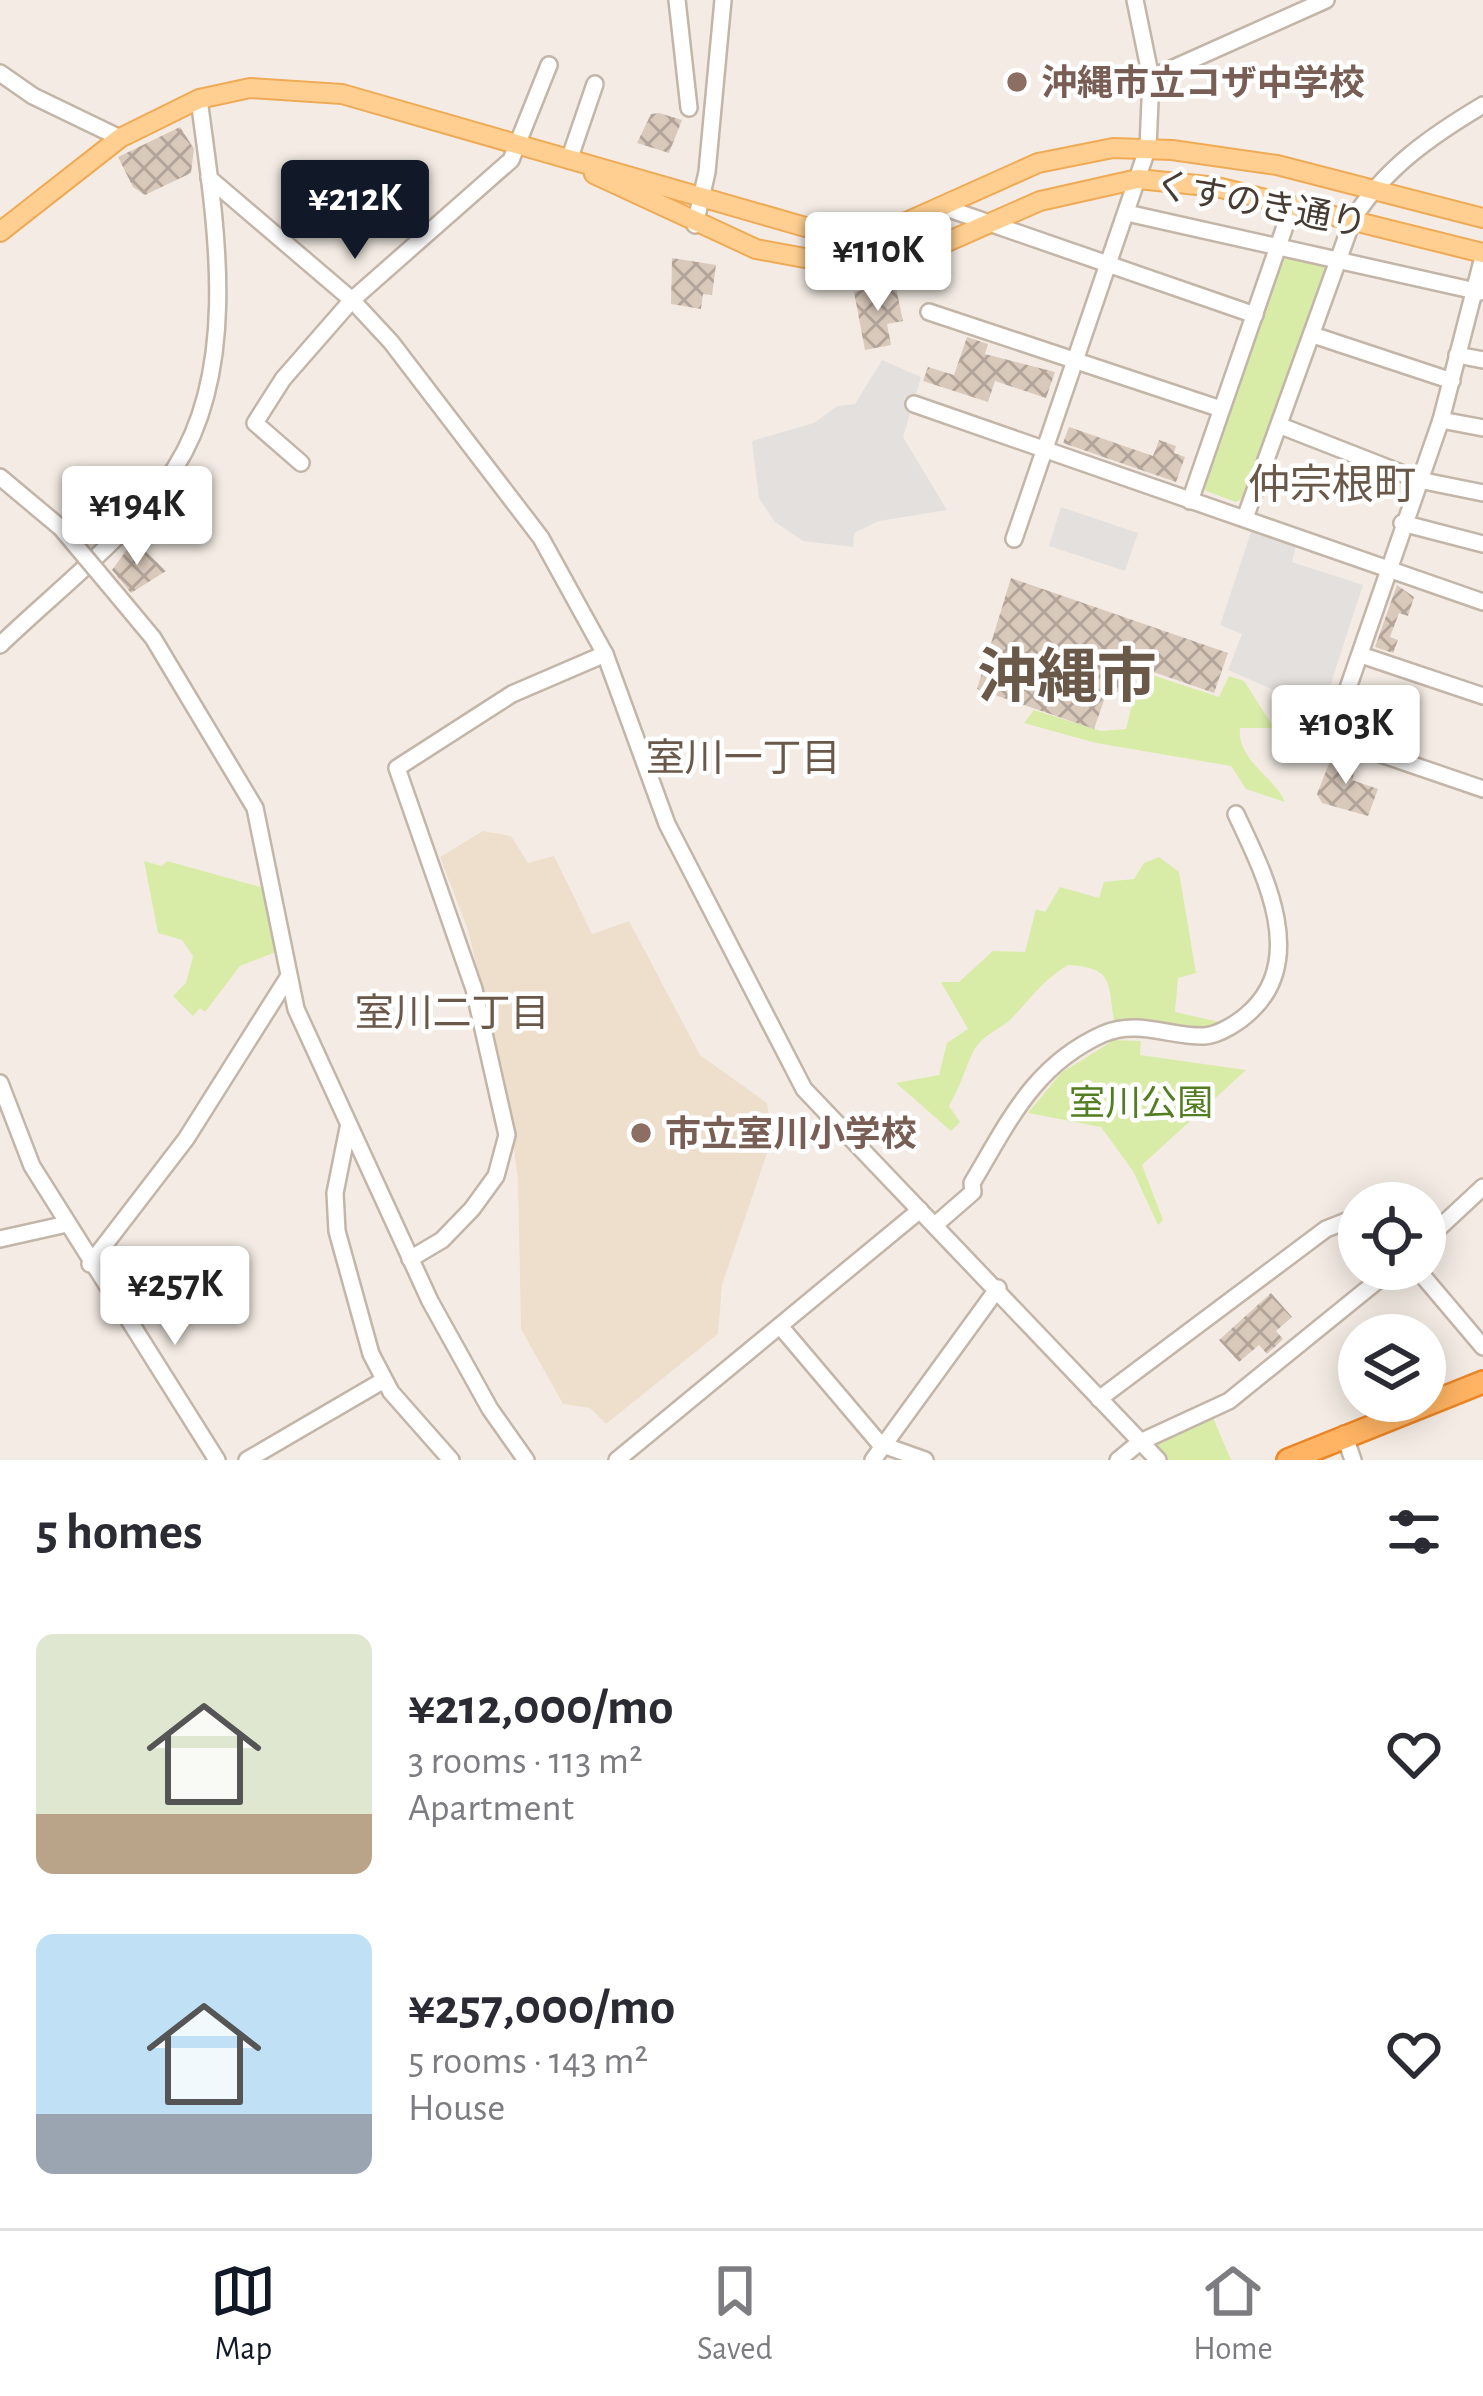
<!DOCTYPE html>
<html lang="en">
<head>
<meta charset="utf-8">
<style>
	:root { --surface:#fff; --page:#f2f2f3; --text:#2b2b33; --muted:#7c7c81; --line:#e1e1e2; --accent:#111827 }
	body { margin:0; font-family:"Alegreya Sans","Noto Sans JP",sans-serif; background:var(--page); color:var(--text); height:100vh; display:flex; flex-direction:column; font-size:45px; white-space:nowrap }
	* { box-sizing:border-box; margin:0 }
	p { font-size:39px; color:var(--muted) }
	.icon { flex:none; width:66px; height:66px; fill:none; stroke:currentColor; stroke-width:2; stroke-linecap:round; stroke-linejoin:round }
	.map { position:relative; height:1460px; overflow:hidden }
	.sheet { display:flex; flex-direction:column; background:var(--surface); flex:1 }
	.sheet>* { flex:none }
	.buttons { position:absolute; left:1338px; top:1182px; display:grid; gap:24px }
	.buttons a { display:grid; place-items:center; width:108px; height:108px; border-radius:50%; background:var(--surface); box-shadow:0 6px 30px #0003; font-size:60px }
	.price { position:absolute; translate:-50% -102px; padding:0 27px; border-radius:12px; background:#fff; color:#222; font-size:39px; line-height:78px; filter:drop-shadow(0 3px 6px #0008) }
	.price::after { content:''; position:absolute; left:50%; top:72px; width:36px; height:27px; margin-left:-18px; background:inherit; clip-path:polygon(0 0,100% 0,50% 100%) }
	.price.selected { background:var(--accent); color:#fff }
	ul { padding:0; list-style:none }
	li { display:flex; align-items:center; gap:36px; height:300px; padding:0 36px }
	li span { display:grid; place-items:center; flex:none; width:336px; height:240px; border-radius:18px; color:#555 }
	li>.icon { margin-inline-start:auto }
	span .icon { width:144px; height:144px; fill:#fffc; stroke-width:1 }
	li b { font-size:51px }
	h2 { display:flex; justify-content:space-between; align-items:center; height:144px; padding:0 36px; font-size:51px }
	.tab-bar { display:flex; justify-content:space-around; align-items:center; height:168px; border-top:3px solid var(--line); background:var(--surface); font-size:33px; color:var(--muted) }
	.tab-bar a { display:grid; justify-items:center; gap:6px }
	.tab-bar .selected { color:var(--accent) }
	.map>svg:first-child { display:block }
</style>
</head>
<body>
<div class="map">
<svg width="1483" height="1460" viewBox="0 0 1483 1460">
	<defs>
		<pattern id="building-cross-hatch" width="8" height="8" patternUnits="userSpaceOnUse" patternTransform="scale(3)"><rect width="8" height="8" fill="#d9c9bb"/><path d="M0 0l8 8M0 8l8-8" fill="none" stroke="#b2a499"/></pattern>
	</defs>
	<rect width="100%" height="100%" fill="#f4ece4"/>
	<polygon fill="#eedfcc" points="483,831 511,836 528,863 554,856 592,934 629,921 700,1055 767,1103 772,1139 722,1285 718,1334 606,1424 590,1408 563,1404 521,1329 518,1180 511,1127 469,933 440,857"/>
	<g fill="#d8eca8">
		<polygon points="1288,256 1324,264 1329,271 1270,443 1244,498 1236,502 1206,491 1201,483 1281,260"/>
		<path d="M1140 671 1219 697 1229 676 1244 681 1274 728H1240C1237 761 1274 776 1285 802L1246 789 1231 766 1096 743 1024 723 1034 710 1101 731 1126 729Z"/>
		<path d="M1159 857 1179 872 1196 973 1178 978 1175 1012 1224 1023 1208 1031 1115 1026C1107 983 1116 968 1068 965 1044 979 1031 998 1013 1017 1000 1031 982 1033 972 1054 964 1072 959 1089 949 1106L960 1122 951 1131 896 1083 939 1075 947 1043 968 1029 941 982H959L993 951 1025 952 1036 909 1045 912 1060 887 1099 898 1104 882 1134 879 1144 863Z"/>
		<polygon points="144,861 162,866 167,861 271,890 281,950 240,966 205,1012 200,1008 193,1016 173,996 186,983 193,956 182,940 158,933"/>
		<polygon points="1114,1040 1141,1041 1140,1055 1246,1070 1142,1165 1163,1220 1158,1225 1133,1171 1101,1127 1028,1113 1061,1073"/>
		<polygon points="1211,1413 1231,1460 1158,1460 1140,1442"/>
	</g>
	<g fill="#e4e0dd">
		<polygon points="882,360 921,377 903,437 947,510 879,521 854,533 853,547 803,541 775,522 759,498 752,441 814,423 837,406 855,404"/>
		<polygon points="1061,507 1138,533 1125,571 1049,546"/>
		<polygon points="1251,532 1296,546 1292,562 1363,585 1322,711 1228,670 1242,634 1220,625"/>
	</g>
	<g fill="url(#building-cross-hatch)">
		<polygon points="659,113 682,120 669,153 637,143 651,114"/>
		<polygon points="180,127 194,149 191,173 145,195 133,187 118,157"/>
		<polygon points="672,258 716,265 712,295 703,294 701,309 671,304"/>
		<polygon points="895,283 903,321 887,324 891,345 865,350 854,292"/>
		<polygon points="967,337 988,344 985,354 1055,372 1046,398 995,381 988,402 923,381 928,367 954,375"/>
		<polygon points="1069,427 1153,456 1159,440 1176,446 1174,453 1185,457 1176,482 1063,443"/>
		<polygon points="101,504 113,519 88,542 74,525"/>
		<polygon points="134,540 166,571 131,593 112,570"/>
		<polygon points="1011,578 1228,653 1214,693 1136,666 1133,676 1126,674 1120,693 1108,689 1094,729 977,689"/>
		<polygon points="1397,585 1414,597 1408,616 1399,613 1390,637 1398,640 1393,653 1375,647"/>
		<polygon points="1372,709 1391,716 1383,742 1348,730 1354,712 1370,717"/>
		<polygon points="1334,751 1359,759 1352,780 1378,789 1368,816 1322,803 1317,794"/>
		<polygon points="1271,1293 1292,1317 1276,1331 1283,1339 1267,1354 1259,1345 1239,1362 1219,1340"/>
	</g>
	<g fill="none" stroke-linecap="round" stroke-linejoin="round">
		<defs>
			<g id="minor">
				<polyline points="677,0 689,108"/>
				<polyline points="0,73 33,96 120,138"/>
				<polyline points="1151,78 1326,0"/>
				<polyline points="569,160 595,84"/>
				<polyline points="209,178 352,300 391,342 541,538 605,654 667,824 804,1089 1158,1460"/>
				<polyline points="943,207 1255,315"/>
				<polyline points="1127,213 1480,292"/>
				<polyline points="695,225 707,172 723,0"/>
				<polyline points="1483,257 1441,420 1331,737 1483,789"/>
				<polyline points="929,312 1221,409"/>
				<polyline points="1313,335 1452,381"/>
				<polyline points="1457,355 1483,360"/>
				<polyline points="914,404 1483,602"/>
				<polyline points="1441,420 1483,428"/>
				<polyline points="1281,426 1419,480 1483,493"/>
				<polyline points="301,463 255,423 283,379 352,300 511,160 549,65"/>
				<polyline points="0,477 61,528"/>
				<polyline points="1190,501 1292,206"/>
				<path d="M1245 518 1353 219C1385 168 1431 136 1483 105"/>
				<polyline points="1402,523 1483,544"/>
				<polyline points="1014,539 1148,147 1151,78 1135,0"/>
				<polyline points="118,596 153,638 255,808 296,1009 430,1301 490,1409 526,1460"/>
				<path d="M0 645C55 592 134 531 175 468 242 363 214 215 199 99"/>
				<polyline points="1361,655 1483,696"/>
				<polyline points="0,1083 32,1166 217,1460"/>
				<polyline points="348,1128 335,1193 337,1231 371,1354 391,1392 451,1460"/>
				<path d="M935 1225 973 1192 972 1183C1009 1121 1034 1065 1103 1034 1138 1019 1170 1037 1204 1036 1220 1035 1241 1021 1252 1010 1307 957 1264 873 1236 814"/>
				<polyline points="0,1239 67,1224"/>
				<polyline points="1425,1241 1483,1187"/>
				<polyline points="410,1259 442,1240 472,1209 496,1176 507,1135 474,989 397,768 512,694 605,654"/>
				<polyline points="90,1264 186,1139 287,979"/>
				<polyline points="1417,1269 1483,1347"/>
				<polyline points="780,1326 880,1444 925,1460"/>
				<polyline points="1099,1399 1326,1229 1359,1216"/>
				<polyline points="1344,1434 1353,1460"/>
				<polyline points="247,1460 384,1380"/>
				<polyline points="617,1460 920,1210"/>
				<polyline points="873,1460 998,1288"/>
				<polyline points="1118,1460 1140,1442 1229,1401 1392,1269"/>
			</g>
			<g id="major">
				<polyline points="594,174 756,249 843,265 906,260 1040,201 1138,179 1217,187 1483,253"/>
				<polyline points="0,232 120,138 199,99 250,88 342,94 809,228 854,231 902,224 1038,163 1113,148 1172,150 1277,165 1483,218"/>
			</g>
			<polyline id="highway" points="1288,1460 1483,1382"/>
		</defs>
		<use href="#minor" stroke="#c3b5a8" stroke-width="20"/>
		<use href="#major" stroke="#efaa56" stroke-width="22"/>
		<use href="#highway" stroke="#ec8525" stroke-width="26"/>
		<use href="#minor" stroke="#fff" stroke-width="15"/>
		<use href="#major" stroke="#ffcf91" stroke-width="18"/>
		<use href="#highway" stroke="#ffb463" stroke-width="21"/>
		<defs>
			<polyline id="minor-bridge" points="61,528 118,596"/>
		</defs>
		<use href="#minor-bridge" stroke="#c3b5a8" stroke-width="20" stroke-linecap="butt"/>
		<use href="#minor-bridge" stroke="#fff" stroke-width="15"/>
	</g>
	<g fill="#8d6e63" stroke="#fff" stroke-width="4.5">
		<circle cx="1017" cy="82" r="12"/>
		<circle cx="641" cy="1133" r="12"/>
	</g>
	<g text-anchor="middle" stroke-width="9" stroke-linejoin="round" paint-order="stroke">
		<g font-size="36" font-weight="bold" fill="#785e54" stroke="#fff" text-anchor="start">
			<text x="1041" y="95">沖縄市立コザ中学校</text>
			<text x="665" y="1146">市立室川小学校</text>
		</g>
		<g font-size="36" fill="#463c33" stroke="#fff">
			<text transform="translate(1261 203) rotate(11)" y="13">くすのき通り</text>
		</g>
		<g font-size="36" fill="#527d21" stroke="#fff">
			<text x="1141" y="1115">室川公園</text>
		</g>
		<g font-size="39" fill="#6a5849" stroke="#fff">
			<text x="743" y="771">室川一丁目</text>
			<text x="452" y="1026">室川二丁目</text>
		</g>
		<g font-size="42" fill="#6a5849" stroke="#fff">
			<text x="1332" y="499">仲宗根町</text>
		</g>
		<g font-size="60" font-weight="bold" fill="#6a5849" stroke="#fff">
			<text x="1067" y="697">沖縄市</text>
		</g>
	</g>
</svg>
<div class="buttons">
<a><svg class="icon" aria-label="locate" viewBox="0 0 24 24"><circle cx="12" cy="12" r="6"/><path d="M12 2v4M12 18v4M2 12h4M18 12h4"/></svg></a>
<a><svg class="icon" aria-label="layers" viewBox="0 0 24 24"><path d="M12 4l9 5-9 5-9-5zM3 14l9 5 9-5"/></svg></a>
</div>
<b class="price selected" style="left:355px;top:262px">¥212K</b>
<b class="price" style="left:878px;top:314px">¥110K</b>
<b class="price" style="left:137px;top:568px">¥194K</b>
<b class="price" style="left:1346px;top:787px">¥103K</b>
<b class="price" style="left:175px;top:1348px">¥257K</b>
</div>
<section class="sheet">
<h2>5 homes<svg class="icon" aria-label="filters" viewBox="0 0 24 24"><path d="M4 7h16M4 17h16"/><circle cx="9" cy="7" r="2"/><circle cx="15" cy="17" r="2"/></svg></h2>
<ul>
<li><span style="background:linear-gradient(#dfe7d0 75%,#b9a48a 0)"><svg class="icon" aria-label="home" viewBox="0 0 24 24"><path d="M3 11l9-7 9 7M6 9v11h12V9"/></svg></span><div><b>¥212,000/mo</b><p>3 rooms · 113 m²</p><p>Apartment</p></div><svg class="icon" aria-label="heart" viewBox="0 0 24 24"><path d="M12 20l-8-8c-3-5 5-10 8-4 3-6 11-1 8 4z"/></svg></li>
<li><span style="background:linear-gradient(#bfe0f5 75%,#9aa5b1 0)"><svg class="icon" aria-label="home" viewBox="0 0 24 24"><path d="M3 11l9-7 9 7M6 9v11h12V9"/></svg></span><div><b>¥257,000/mo</b><p>5 rooms · 143 m²</p><p>House</p></div><svg class="icon" aria-label="heart" viewBox="0 0 24 24"><path d="M12 20l-8-8c-3-5 5-10 8-4 3-6 11-1 8 4z"/></svg></li>
</ul>
</section>
<nav class="tab-bar">
<a class="selected"><svg class="icon" aria-label="map" viewBox="0 0 24 24"><path d="M3 6l6-2 6 2 6-2v14l-6 2-6-2-6 2zM9 4v14M15 6v14"/></svg>Map</a>
<a><svg class="icon" aria-label="saved" viewBox="0 0 24 24"><path d="M7 4h10v16l-5-4-5 4z"/></svg>Saved</a>
<a><svg class="icon" aria-label="home" viewBox="0 0 24 24"><path d="M3 11l9-7 9 7M6 9v11h12V9"/></svg>Home</a>
</nav>
</body>
</html>
